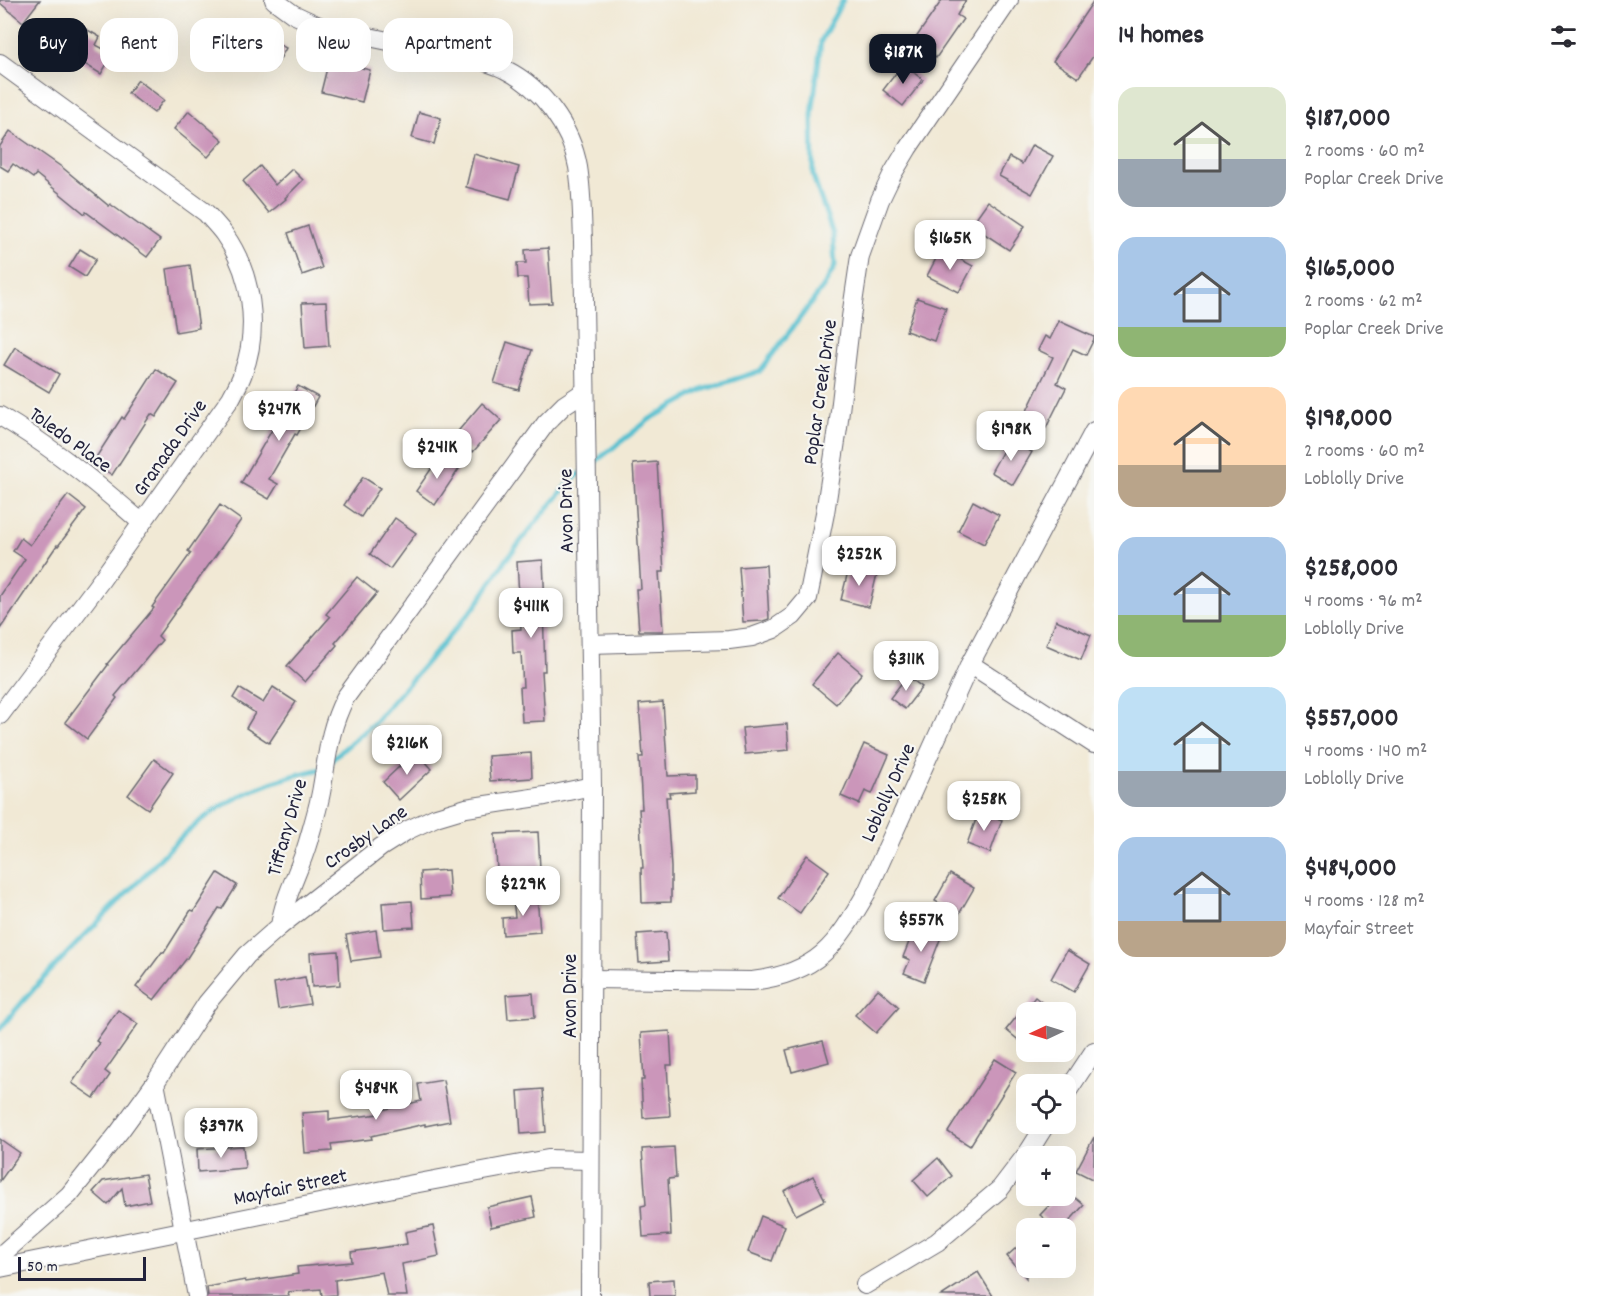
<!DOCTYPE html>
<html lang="en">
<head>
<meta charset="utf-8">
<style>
	:root { --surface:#fff; --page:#f7f7f7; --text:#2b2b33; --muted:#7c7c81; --accent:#111827 }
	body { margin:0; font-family:Dekko,sans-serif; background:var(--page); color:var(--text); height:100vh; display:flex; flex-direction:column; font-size:22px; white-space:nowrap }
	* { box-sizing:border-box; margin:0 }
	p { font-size:20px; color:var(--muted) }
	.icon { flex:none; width:33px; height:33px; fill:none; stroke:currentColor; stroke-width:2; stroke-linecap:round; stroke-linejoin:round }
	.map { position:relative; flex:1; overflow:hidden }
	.panel { display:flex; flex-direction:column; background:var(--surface); width:510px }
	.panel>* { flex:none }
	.banner { position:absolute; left:18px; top:18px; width:570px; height:54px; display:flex; gap:12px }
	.needle { width:39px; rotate:266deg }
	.fabs { position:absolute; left:1016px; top:1002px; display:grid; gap:12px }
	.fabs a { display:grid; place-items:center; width:60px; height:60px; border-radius:12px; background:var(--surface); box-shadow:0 6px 24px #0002; font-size:30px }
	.scale { position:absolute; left:18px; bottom:15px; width:128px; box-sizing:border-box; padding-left:6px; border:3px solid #22223b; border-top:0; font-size:16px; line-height:21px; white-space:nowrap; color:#22223b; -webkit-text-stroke:4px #f6f6f2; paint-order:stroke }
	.price { position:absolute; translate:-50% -51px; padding:0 14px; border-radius:12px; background:#fff; color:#222; font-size:20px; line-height:39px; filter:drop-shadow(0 2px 3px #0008) }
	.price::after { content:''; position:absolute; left:50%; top:36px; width:18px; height:14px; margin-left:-9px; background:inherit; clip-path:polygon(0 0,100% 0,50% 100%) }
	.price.on { background:var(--accent); color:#fff }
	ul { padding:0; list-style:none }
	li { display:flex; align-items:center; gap:18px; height:150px; padding:0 24px }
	li span { display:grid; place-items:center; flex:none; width:168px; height:120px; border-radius:18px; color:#555 }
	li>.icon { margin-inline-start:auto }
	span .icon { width:72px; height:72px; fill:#fffc; stroke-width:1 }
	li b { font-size:26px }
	h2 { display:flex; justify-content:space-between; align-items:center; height:72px; padding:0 24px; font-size:26px }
	.tag { padding:0 21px; border-radius:18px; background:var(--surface); box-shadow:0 6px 24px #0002; font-size:21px; line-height:54px }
	.tag.on { background:var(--accent); color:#fff }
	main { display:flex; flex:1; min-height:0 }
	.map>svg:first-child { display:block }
</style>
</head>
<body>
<main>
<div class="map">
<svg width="1094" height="1296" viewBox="0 0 1094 1296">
	<rect width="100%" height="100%" fill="#f6f6f2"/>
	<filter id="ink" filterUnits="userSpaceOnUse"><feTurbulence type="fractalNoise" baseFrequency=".0167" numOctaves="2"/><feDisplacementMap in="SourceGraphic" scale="12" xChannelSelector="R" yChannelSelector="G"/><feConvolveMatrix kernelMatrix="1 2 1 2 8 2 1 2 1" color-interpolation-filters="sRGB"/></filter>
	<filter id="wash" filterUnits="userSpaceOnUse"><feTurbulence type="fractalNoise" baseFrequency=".008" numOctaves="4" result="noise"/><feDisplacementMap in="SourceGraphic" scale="24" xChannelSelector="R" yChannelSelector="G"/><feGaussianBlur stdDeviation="1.35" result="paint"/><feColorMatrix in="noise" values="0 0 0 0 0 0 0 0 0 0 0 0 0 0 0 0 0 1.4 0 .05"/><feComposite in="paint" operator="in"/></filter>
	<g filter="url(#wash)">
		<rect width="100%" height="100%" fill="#f1e9d5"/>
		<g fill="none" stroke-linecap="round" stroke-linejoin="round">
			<g stroke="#53bfcf" stroke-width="5">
				<polyline points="591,465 650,419 702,390 760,371 824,286 835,266 833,234 813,176 812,115 821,41 843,0"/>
				<polyline points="332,759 374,723 477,604 505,561 537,521 572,480 581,473"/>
				<path d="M0 1029C39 980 84 936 128 892 158 862 186 827 222 806 252 788 287 776 321 769"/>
			</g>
		</g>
		<g id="blocks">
			<g fill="#cb96ba">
				<polygon points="0,0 40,0 23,22 0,3"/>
				<polygon points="942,0 966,0 957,15 963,19 936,58 913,42"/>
				<polygon points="1094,0 1094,55 1078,78 1053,61"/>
				<polygon points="62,23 82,35 86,29 100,37 96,45 113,54 101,74 50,43"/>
				<polygon points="252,30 286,48 275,68 242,50"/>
				<polygon points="329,60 370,70 362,102 321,92"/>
				<polygon points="903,64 923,80 903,106 883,90"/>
				<polygon points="138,80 164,100 154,113 128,93"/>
				<polygon points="189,111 223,140 208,157 174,129"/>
				<polygon points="419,112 441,118 434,144 412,138"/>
				<polygon points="10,131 63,168 109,206 110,204 160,240 147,257 86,212 85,214 36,174 33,178 13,164 8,171 0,166 0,146"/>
				<polygon points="1032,145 1053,156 1032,194 999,176 1009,157 1022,164"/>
				<polygon points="474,154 519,167 510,199 466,187"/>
				<polygon points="260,166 275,185 292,169 303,180 285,198 286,199 269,213 243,181"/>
				<polygon points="988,201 1025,226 1009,250 971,225"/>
				<polygon points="308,226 322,268 302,275 288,233"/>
				<polygon points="548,248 552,303 529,304 527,278 518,278 517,263 526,263 525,250"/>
				<polygon points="80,249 96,259 85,277 69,267"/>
				<polygon points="941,249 973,266 959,292 927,276"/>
				<polygon points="190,265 199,328 176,332 167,269"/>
				<polygon points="917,298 946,308 934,341 906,331"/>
				<polygon points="326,302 329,346 305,348 302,303"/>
				<polygon points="1059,321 1094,337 1094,339 1086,355 1073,349 1057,383 1066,388 1046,428 1024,417 1053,357 1038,350 1045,336 1050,339"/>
				<polygon points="507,342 532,350 519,390 494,383"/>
				<polygon points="15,347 59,374 49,392 4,365"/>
				<polygon points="156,369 178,383 156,417 151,414 112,475 93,462 122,417 124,419"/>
				<polygon points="298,386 318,397 297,435 295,434 269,479 278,484 269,499 241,483 276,423 275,423 287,400 289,401"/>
				<polygon points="482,403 501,420 473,452 454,436"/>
				<polygon points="1009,440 1032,452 1013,485 991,472"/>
				<polygon points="440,456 459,469 435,505 416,491"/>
				<polygon points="657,462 664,572 659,572 663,631 639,631 636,589 641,589 633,464"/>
				<polygon points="363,477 380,488 361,517 344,505"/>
				<polygon points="68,495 86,509 58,546 57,545 0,629 0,596 25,559 13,551 21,538 30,545"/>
				<polygon points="973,501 999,515 984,544 958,531"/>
				<polygon points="220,505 241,520 158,636 162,640 115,696 117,698 87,739 65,722 108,665 107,664 154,608 152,607 191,553 188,551"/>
				<polygon points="395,518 416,533 390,569 370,554"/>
				<polygon points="543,560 545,606 543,607 545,671 542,671 545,721 522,722 520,687 523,687 521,653 513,653 512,630 521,629 517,562"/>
				<polygon points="766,565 769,619 763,621 743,622 739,567"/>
				<polygon points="849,567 877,574 869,607 841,600"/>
				<polygon points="357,577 377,593 335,643 337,645 305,682 287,666 330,617 326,614"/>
				<polygon points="1056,620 1091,635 1081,660 1046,645"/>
				<polygon points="838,653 862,673 836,704 812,684"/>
				<polygon points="907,676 922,687 905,709 890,698"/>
				<polygon points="273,687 296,702 269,743 246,728 255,713 233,698 239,688 263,703"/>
				<polygon points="663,702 668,776 695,775 695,791 669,793 670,797 666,797 671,867 671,902 642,903 641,868 643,868 639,809 642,809 639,757 643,757 639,704"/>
				<polygon points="787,724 789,750 745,754 742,728"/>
				<polygon points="864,744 889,755 872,794 865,791 859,804 841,796"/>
				<polygon points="416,751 432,769 399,800 383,782"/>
				<polygon points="531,753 532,778 490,781 488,756"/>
				<polygon points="154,759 173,773 148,809 128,795"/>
				<polygon points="979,811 1002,820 990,853 967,844"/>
				<polygon points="538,832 540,868 497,870 495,834"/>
				<polygon points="807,855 829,871 800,913 778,898"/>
				<polygon points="448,870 450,897 421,899 420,872"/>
				<polygon points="218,873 237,885 222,909 219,908 187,958 154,1000 136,987 162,952 164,953 191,910 194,911"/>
				<polygon points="950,874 974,888 959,914 935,901"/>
				<polygon points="537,896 540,932 503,935 502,918 515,917 513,898"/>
				<polygon points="412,901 414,927 384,929 382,903"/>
				<polygon points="915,927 941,937 924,981 904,973 910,960 903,957"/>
				<polygon points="376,930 380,957 351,961 346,935"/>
				<polygon points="666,932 668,961 639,963 637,934"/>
				<polygon points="1067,950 1090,964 1074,992 1051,979"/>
				<polygon points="338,951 340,985 312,987 310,953"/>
				<polygon points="305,977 310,1004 278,1009 274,983"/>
				<polygon points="878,989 899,1007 876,1033 855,1015"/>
				<polygon points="533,993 535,1017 508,1019 506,995"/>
				<polygon points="1035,997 1054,1012 1026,1012 1026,1046 1006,1030 1026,1005 1026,1008"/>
				<polygon points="118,1010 138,1024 105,1071 110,1075 94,1098 72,1083 100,1043 96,1041"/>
				<polygon points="670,1031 672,1065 667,1065 670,1116 643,1118 641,1080 644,1080 641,1033"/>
				<polygon points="823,1041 829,1062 792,1072 786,1050"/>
				<polygon points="995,1059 1016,1072 970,1146 948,1132"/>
				<polygon points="443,1080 450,1121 425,1126 425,1124 371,1136 372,1139 331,1144 332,1151 305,1153 302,1113 329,1111 329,1120 379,1114 378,1111 421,1101 418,1084"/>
				<polygon points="543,1089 546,1132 521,1134 518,1091"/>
				<polygon points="1094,1137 1094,1180 1076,1171"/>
				<polygon points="0,1139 20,1153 0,1181"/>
				<polygon points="243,1146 245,1168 198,1172 197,1149"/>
				<polygon points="674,1147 676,1178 668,1179 671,1235 643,1237 641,1206 646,1205 642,1149"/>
				<polygon points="938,1158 952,1176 928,1197 913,1180"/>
				<polygon points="145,1174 150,1201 125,1206 122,1188 108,1205 93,1192 103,1181"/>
				<polygon points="813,1176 825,1200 796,1215 784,1191"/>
				<polygon points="1058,1196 1073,1196 1084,1205 1063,1228 1055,1228 1040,1215"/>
				<polygon points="532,1197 536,1217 491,1227 487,1207"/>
				<polygon points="761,1216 785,1226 772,1261 748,1252"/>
				<polygon points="433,1226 439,1256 402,1264 407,1296 387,1296 382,1272 335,1280 336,1295 322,1296 321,1289 288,1292 289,1296 208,1296 207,1287 245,1280 246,1282 298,1274 297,1267 352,1262 351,1252 407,1244 405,1232"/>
				<polygon points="1026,1239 1026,1278 1007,1256"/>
				<polygon points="978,1272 993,1296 941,1296"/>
				<polygon points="674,1279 675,1296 650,1296 649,1281"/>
			</g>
		</g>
	</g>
	<g filter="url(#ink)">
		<use href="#blocks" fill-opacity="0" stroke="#6a6871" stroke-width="1.5"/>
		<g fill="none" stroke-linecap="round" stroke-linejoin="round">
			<defs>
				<g id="minor">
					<path d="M274 0 293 14 321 27 484 61C491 64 499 66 506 70 542 88 571 127 578 167 582 192 582 217 583 241L592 786 590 1296"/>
					<path d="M0 63 206 213C212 220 219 227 224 234 252 273 260 328 243 373 240 382 235 390 231 398L102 579 0 715"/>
					<path d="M0 416C51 446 98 484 142 523"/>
					<polyline points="590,644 729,640 752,637 774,629 793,616 808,598 825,513 838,428 851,317 860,256 880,200 893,173 908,148 1009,0"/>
					<polyline points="970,664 1094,744"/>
					<polyline points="280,926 381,847 408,830 436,817 466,808 545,796 592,786"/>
					<path d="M591 979 752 981C818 973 836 946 867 892L970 664 1094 431"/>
					<polyline points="155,1083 197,1296"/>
					<polyline points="1065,1095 1094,1051"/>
					<path d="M0 1256 69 1195 120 1131 155 1083 207 1003 247 955 280 926C284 897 300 870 308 842 313 824 319 806 322 787 328 753 329 730 345 698L546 423 564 405 585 391"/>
					<polyline points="0,1268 408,1185 548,1159 590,1160"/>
					<polyline points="865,1285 937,1242 1000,1189 1029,1151 1046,1124"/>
				</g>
			</defs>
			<use href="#minor" stroke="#6a6871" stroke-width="20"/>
			<use href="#minor" stroke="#fff" stroke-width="18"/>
		</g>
	</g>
	<g text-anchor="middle" stroke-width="4.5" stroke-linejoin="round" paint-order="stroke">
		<g font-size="21" fill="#22223b" stroke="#f6f6f2">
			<text transform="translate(819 392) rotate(-82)" y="7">Poplar Creek Drive</text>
			<text transform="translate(71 439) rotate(36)" y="7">Toledo Place</text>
			<text transform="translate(169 447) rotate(-55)" y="7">Granada Drive</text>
			<text transform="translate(565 511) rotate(-91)" y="7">Avon Drive</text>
			<text transform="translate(887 792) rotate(-66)" y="7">Loblolly Drive</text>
			<text transform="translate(286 827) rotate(-74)" y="7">Tiffany Drive</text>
			<text transform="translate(365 836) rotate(-35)" y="7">Crosby Lane</text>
			<text transform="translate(569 996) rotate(-90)" y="7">Avon Drive</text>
			<text transform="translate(290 1186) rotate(-12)" y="7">Mayfair Street</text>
		</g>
	</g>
</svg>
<div class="fabs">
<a><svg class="needle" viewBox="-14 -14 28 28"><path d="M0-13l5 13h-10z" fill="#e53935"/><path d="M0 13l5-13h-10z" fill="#7c7c81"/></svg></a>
<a><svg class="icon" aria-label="locate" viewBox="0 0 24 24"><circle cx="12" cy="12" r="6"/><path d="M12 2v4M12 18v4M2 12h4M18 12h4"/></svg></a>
<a>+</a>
<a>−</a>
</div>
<div class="scale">50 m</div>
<b class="price on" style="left:903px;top:85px">$187K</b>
<b class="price" style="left:950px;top:271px">$165K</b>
<b class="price" style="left:279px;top:442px">$247K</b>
<b class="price" style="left:1011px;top:462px">$198K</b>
<b class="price" style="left:437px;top:480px">$241K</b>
<b class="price" style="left:859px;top:587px">$252K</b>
<b class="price" style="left:531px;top:639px">$411K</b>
<b class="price" style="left:906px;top:692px">$311K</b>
<b class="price" style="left:407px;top:776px">$216K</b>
<b class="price" style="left:984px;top:832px">$258K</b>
<b class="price" style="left:523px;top:917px">$229K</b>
<b class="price" style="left:921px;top:953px">$557K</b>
<b class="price" style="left:376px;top:1121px">$484K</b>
<b class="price" style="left:221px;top:1159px">$397K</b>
<div class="banner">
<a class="tag on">Buy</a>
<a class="tag">Rent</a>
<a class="tag">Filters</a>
<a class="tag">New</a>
<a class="tag">Apartment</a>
</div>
</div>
<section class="panel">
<h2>14 homes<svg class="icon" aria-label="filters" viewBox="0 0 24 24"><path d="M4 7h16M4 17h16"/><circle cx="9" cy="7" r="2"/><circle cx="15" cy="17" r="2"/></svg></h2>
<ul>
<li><span style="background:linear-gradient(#dfe7d0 60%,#9aa5b1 0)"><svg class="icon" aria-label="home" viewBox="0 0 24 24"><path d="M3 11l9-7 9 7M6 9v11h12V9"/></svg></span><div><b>$187,000</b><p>2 rooms · 60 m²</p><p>Poplar Creek Drive</p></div></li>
<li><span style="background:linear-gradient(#a9c7e8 75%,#8fb573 0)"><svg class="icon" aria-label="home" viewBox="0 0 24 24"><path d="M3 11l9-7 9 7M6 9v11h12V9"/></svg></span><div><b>$165,000</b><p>2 rooms · 62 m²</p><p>Poplar Creek Drive</p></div></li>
<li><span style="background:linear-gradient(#ffd9b3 65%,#b9a48a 0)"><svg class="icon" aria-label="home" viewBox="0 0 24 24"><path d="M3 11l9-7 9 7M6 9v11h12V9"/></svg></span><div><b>$198,000</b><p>2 rooms · 60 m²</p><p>Loblolly Drive</p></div></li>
<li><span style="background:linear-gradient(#a9c7e8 65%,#8fb573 0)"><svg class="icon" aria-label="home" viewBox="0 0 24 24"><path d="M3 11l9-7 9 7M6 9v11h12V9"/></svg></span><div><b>$258,000</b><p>4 rooms · 96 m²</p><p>Loblolly Drive</p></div></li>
<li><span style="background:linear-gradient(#bfe0f5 70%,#9aa5b1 0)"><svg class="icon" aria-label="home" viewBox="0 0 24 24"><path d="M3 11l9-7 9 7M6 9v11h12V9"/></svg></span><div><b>$557,000</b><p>4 rooms · 140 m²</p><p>Loblolly Drive</p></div></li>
<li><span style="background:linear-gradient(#a9c7e8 70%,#b9a48a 0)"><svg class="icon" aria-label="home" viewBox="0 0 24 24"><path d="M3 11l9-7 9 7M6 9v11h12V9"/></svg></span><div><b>$484,000</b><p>4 rooms · 128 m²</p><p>Mayfair Street</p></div></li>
</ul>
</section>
</main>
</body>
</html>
